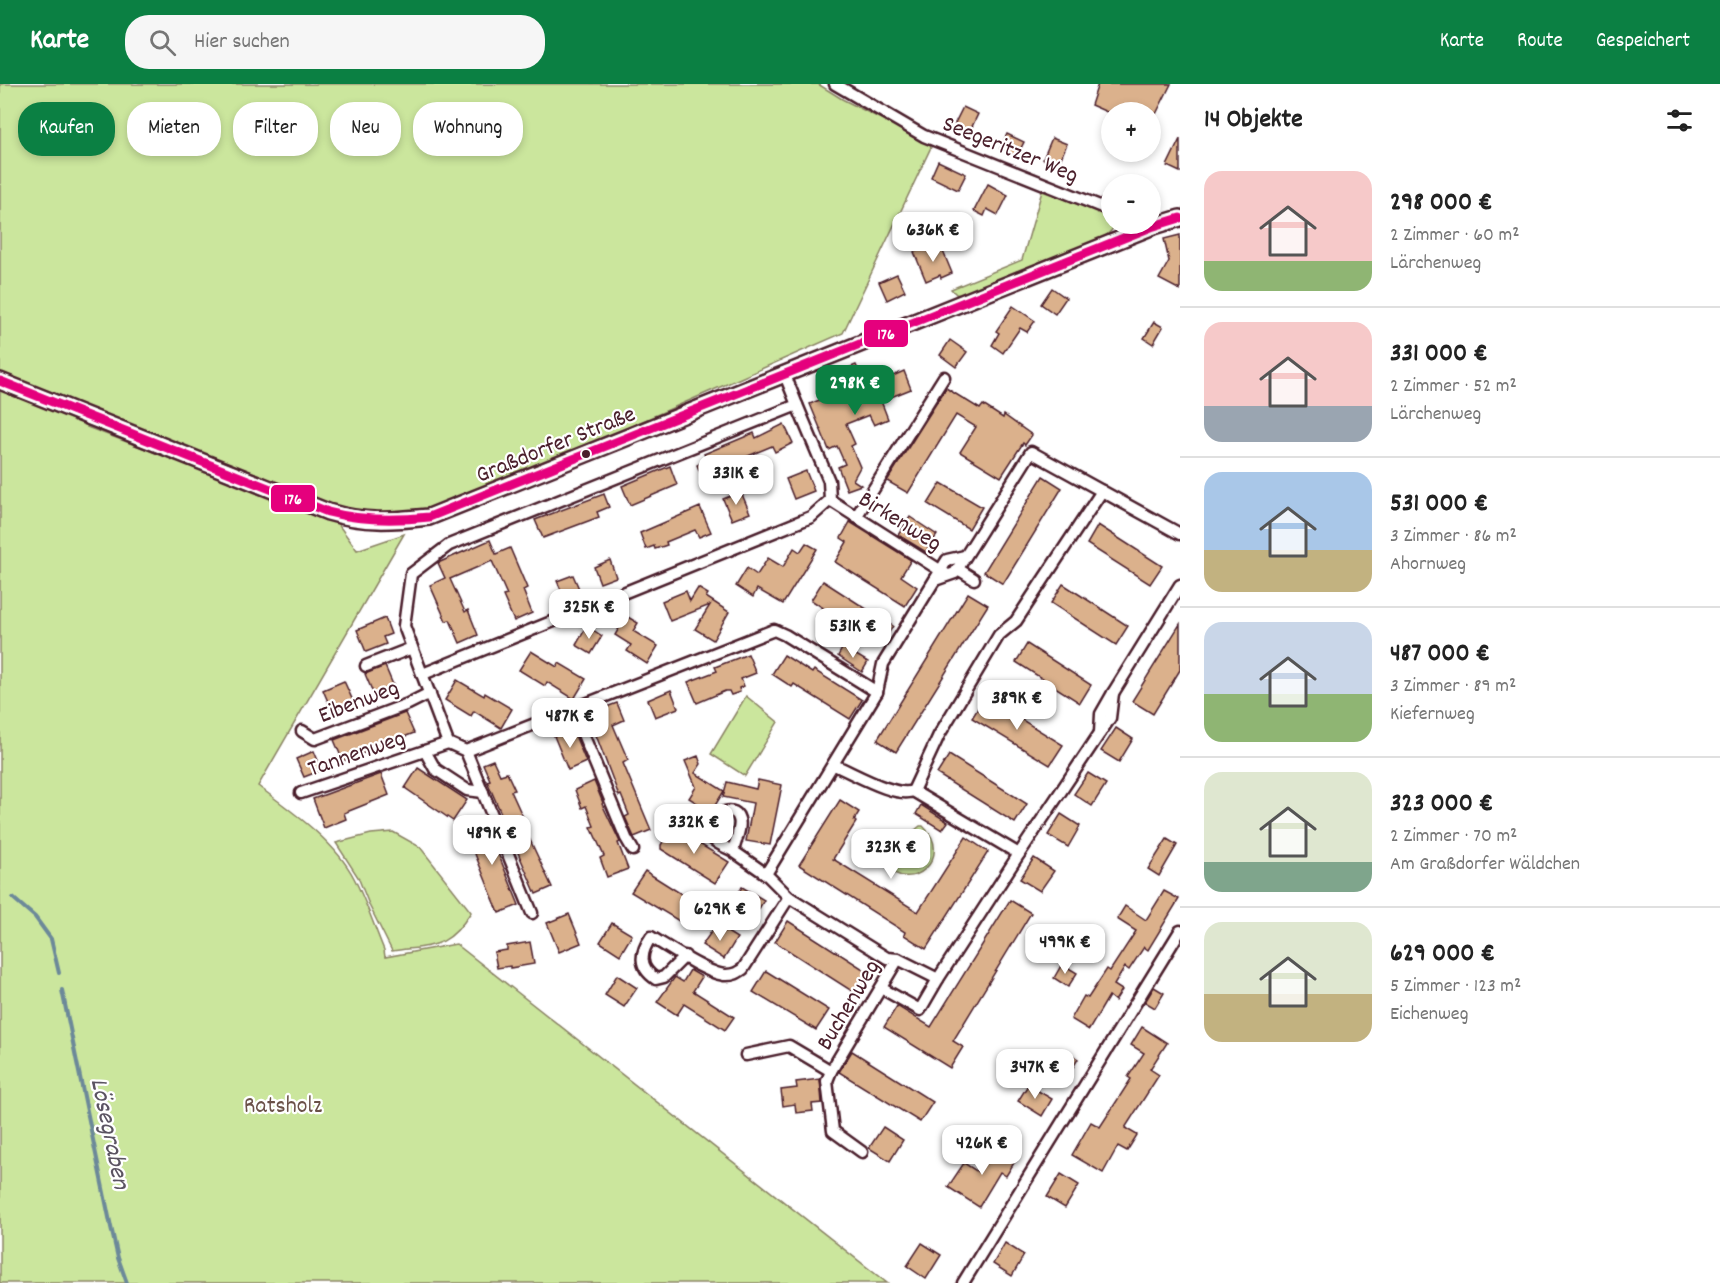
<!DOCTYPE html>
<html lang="de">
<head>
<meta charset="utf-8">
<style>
	:root { --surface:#fff; --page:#f6f6f6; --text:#222; --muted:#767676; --line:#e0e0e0; --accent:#0b8043 }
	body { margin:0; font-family:Dekko,sans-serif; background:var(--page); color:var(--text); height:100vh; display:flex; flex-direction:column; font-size:22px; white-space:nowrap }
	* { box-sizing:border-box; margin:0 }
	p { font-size:20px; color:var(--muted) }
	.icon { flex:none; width:33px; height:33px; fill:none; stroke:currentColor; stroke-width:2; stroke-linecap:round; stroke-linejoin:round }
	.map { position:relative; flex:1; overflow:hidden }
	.drawer { display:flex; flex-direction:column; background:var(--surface); width:540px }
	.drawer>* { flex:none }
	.top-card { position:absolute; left:18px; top:18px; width:570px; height:54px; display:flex; gap:12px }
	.fabs { position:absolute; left:1101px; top:18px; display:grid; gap:12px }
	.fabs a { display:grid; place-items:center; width:60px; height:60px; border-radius:50%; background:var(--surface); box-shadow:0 3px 9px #0003; font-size:30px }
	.price { position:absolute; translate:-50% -51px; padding:0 14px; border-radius:12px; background:#fff; color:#222; font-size:20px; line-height:39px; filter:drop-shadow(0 2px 3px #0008) }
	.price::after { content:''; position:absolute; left:50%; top:36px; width:18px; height:14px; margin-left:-9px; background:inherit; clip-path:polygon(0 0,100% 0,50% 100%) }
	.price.active { background:var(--accent); color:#fff }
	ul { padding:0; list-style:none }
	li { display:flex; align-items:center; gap:18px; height:150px; padding:0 24px }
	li+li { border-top:2px solid var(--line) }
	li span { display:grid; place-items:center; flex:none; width:168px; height:120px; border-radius:18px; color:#555 }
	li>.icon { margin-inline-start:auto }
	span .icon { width:72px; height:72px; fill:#fffc; stroke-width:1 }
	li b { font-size:26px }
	h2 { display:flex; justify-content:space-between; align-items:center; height:72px; padding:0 24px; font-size:26px }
	.pill { padding:0 21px; border-radius:24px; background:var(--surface); box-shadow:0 3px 9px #0003; font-size:21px; line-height:54px }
	.pill.active { background:var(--accent); color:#fff }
	header { display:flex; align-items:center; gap:36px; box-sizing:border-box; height:84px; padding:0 30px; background:var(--accent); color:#fff }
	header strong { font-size:28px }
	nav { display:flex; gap:33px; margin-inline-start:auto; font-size:21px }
	.search { width:420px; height:54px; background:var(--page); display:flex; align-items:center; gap:15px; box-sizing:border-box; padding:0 21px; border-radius:24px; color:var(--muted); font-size:22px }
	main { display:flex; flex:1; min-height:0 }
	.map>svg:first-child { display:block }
</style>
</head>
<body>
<header>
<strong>Karte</strong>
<div class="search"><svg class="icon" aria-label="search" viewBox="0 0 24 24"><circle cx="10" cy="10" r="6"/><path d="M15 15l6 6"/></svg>Hier suchen</div>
<nav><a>Karte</a><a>Route</a><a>Gespeichert</a></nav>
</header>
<main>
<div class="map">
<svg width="1180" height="1199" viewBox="0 0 1180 1199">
	<rect width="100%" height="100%" fill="#fff"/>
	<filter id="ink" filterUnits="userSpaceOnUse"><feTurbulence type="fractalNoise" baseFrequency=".0167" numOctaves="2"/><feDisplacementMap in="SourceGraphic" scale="12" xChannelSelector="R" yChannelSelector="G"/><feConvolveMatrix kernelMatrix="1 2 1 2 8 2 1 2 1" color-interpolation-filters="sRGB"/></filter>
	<g filter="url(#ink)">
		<g fill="#cbe69d" stroke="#8a8264" stroke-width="1.5">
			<path d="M0 0H818L842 15 932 61 843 249 545 380 445 420 419 427 396 430 367 429 336 424 93 331 87 343 335 436 357 466 404 450 258 702C290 726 335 757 354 794 366 817 374 842 384 866L385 873 456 860 887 1199H0Z"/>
			<path d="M1042 107 1110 131 1112 140H1115C1113 146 1110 149 1104 153L960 211 956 210 951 205 1022 176Z"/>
			<polygon points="746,612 778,638 745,692 711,670"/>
			<path d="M920 742H923C956 773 909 812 886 781 878 771 879 761 884 750 898 753 909 752 920 742Z"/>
			<path d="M393 748 420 763 471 828C447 866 433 861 392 867L370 823 358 793 336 759 371 750Z"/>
		</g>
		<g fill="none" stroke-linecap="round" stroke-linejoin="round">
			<g stroke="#6c8999" stroke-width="4">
				<polyline points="13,814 35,833 51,855 59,889"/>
				<polyline points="62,906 111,1143 118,1174 127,1199"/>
			</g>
		</g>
		<g fill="#dbb18c" stroke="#4a1f2b" stroke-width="1.5">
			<polygon points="1098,0 1171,0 1150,42 1150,28 1107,28 1091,21"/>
			<polygon points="963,23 978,30 968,51 953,43"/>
			<polygon points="1007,50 1024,58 1016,74 1000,65"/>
			<polygon points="1052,54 1067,60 1058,81 1043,75"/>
			<polygon points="1180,55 1180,88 1167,82"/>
			<polygon points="938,77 966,90 958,106 931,93"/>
			<polygon points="988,100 1008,111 998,131 987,125 984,132 974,127"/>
			<polygon points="1180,151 1180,206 1159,195 1169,177 1164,155"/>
			<polygon points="929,161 932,169 942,165 952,189 941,194 940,191 926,197 914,168"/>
			<polygon points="897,190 905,207 887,216 879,198"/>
			<polygon points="1052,204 1066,214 1055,230 1041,220"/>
			<polygon points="1013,222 1035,237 1027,248 1020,244 1003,269 992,261 999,249 996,247"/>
			<polygon points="1154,238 1163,243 1153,260 1144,254"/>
			<polygon points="950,256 967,268 956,283 940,271"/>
			<polygon points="856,281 865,300 873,297 875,300 904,287 911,305 881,317 888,335 874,341 869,331 846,340 855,360 851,362 860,383 853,396 861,401 847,406 838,383 845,380 837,362 829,366 810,320 824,314 827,319 853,308 852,305 855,304 846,285"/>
			<polygon points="946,304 980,325 983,321 1003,334 1004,331 1032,351 1025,361 1023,359 1001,393 960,368 976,343 956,331 908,409 887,397"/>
			<polygon points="784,340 793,359 775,368 772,362 729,380 731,383 703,395 697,381 707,376 704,370 754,349 756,354"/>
			<polygon points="670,382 677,401 630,421 622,402"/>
			<polygon points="806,387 814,407 794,415 786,395"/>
			<polygon points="1043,392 1062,404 1003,500 984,488"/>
			<polygon points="941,399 982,423 969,445 928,420"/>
			<polygon points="741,408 750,429 732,436 723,415"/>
			<polygon points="604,410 609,423 597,428 599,433 543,454 535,436"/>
			<polygon points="700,423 711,448 699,453 695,446 666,458 667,461 655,465 654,462 646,465 640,449"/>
			<polygon points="910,433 937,451 926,468 898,451"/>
			<polygon points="850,438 911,476 901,492 917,503 905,522 835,478 847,458 841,454"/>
			<polygon points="1098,441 1162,482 1150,500 1087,460"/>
			<polygon points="490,456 496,470 510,464 527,504 523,506 532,529 514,537 503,512 507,511 492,477 450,495 465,528 468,526 478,551 460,559 450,536 446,537 430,501 445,494 438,479"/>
			<polygon points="806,459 817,465 783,520 757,505 753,513 736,502 747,484 757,491 768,474 783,483 794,464 800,468"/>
			<polygon points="610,476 616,493 600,499 594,483"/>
			<polygon points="573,491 580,507 564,513 557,497"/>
			<polygon points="823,497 893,542 881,562 811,516"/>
			<polygon points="1063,500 1128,542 1116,561 1051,519"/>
			<polygon points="698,504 708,510 706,513 729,528 713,556 695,545 710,521 670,537 662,517 686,507 690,517"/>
			<polygon points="968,509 988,521 896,668 877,656"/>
			<polygon points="626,532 638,539 633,547 658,562 647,580 627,567 631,561 615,551"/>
			<polygon points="385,534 391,550 383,553 386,560 366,568 357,546"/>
			<polygon points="1180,540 1180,586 1153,630 1132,617"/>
			<polygon points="587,542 602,552 591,570 576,561"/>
			<polygon points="1027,560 1091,601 1080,619 1016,578"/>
			<polygon points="843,563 868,578 862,588 838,572"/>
			<polygon points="531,567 557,583 559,579 586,595 574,615 547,598 545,602 519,586"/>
			<polygon points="748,570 756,589 741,595 744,602 739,604 740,608 731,611 729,607 725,607 697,619 688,598 717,587 715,583"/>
			<polygon points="784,571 812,589 814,586 862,616 850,635 794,600 792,603 772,590"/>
			<polygon points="385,582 394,603 374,611 365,590"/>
			<polygon points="457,596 484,612 485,609 512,625 501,644 474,627 471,632 445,616"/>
			<polygon points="344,597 353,617 332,627 323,606"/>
			<polygon points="671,606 678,624 655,633 648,616"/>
			<polygon points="985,613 1063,661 1050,681 972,634"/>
			<polygon points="617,619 624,636 613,641 628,676 623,679 651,746 634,753 625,733 629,731 621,711 619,712 588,630"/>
			<polygon points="405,629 414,649 343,677 334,656"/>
			<polygon points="572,644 586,678 568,686 554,652"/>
			<polygon points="1116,644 1133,655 1119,678 1101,667"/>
			<polygon points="314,667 322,686 304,693 296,675"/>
			<polygon points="949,671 1027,720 1015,739 937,690"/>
			<polygon points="698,672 701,680 695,689 724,707 711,728 689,714 696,703 685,677"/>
			<polygon points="493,676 500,691 507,689 515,706 511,707 526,740 523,741 552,803 536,810 487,697 490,696 483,680"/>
			<polygon points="418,684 467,716 453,737 405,704"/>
			<polygon points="1088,689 1106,700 1092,722 1074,710"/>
			<polygon points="381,690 389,711 344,729 346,735 324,744 313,715"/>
			<polygon points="758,696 782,701 770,761 746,757 753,719 723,713 727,698 756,705"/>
			<polygon points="594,697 603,719 602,720 620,758 618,759 628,785 607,793 600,774 604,772 591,743 594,742 586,722 582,724 575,706"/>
			<polygon points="840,716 859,728 854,736 856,738 833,775 918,828 966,753 988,768 926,865 904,851 905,848 799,781"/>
			<polygon points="921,721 948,738 942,746 916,730"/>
			<polygon points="1061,730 1080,742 1068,763 1048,751"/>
			<polygon points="484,735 519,821 499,829 464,743"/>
			<polygon points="672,743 729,778 715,799 661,765 661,761"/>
			<polygon points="1167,755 1177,761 1159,792 1148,785"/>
			<polygon points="1034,774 1054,787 1040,807 1020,795"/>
			<polygon points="645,787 702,823 689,843 631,808"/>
			<polygon points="742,803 764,816 752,837 730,824"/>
			<polygon points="1164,807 1179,815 1148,866 1144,863 1129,886 1125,883 1114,901 1122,906 1115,917 1109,912 1089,946 1071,935 1084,912 1088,914 1107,885 1110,887 1136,847 1117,835 1125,822 1146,836"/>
			<polygon points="1010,816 1031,829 953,957 963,963 950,984 884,943 897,922 931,943"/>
			<polygon points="569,830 581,859 559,868 547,839"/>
			<polygon points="788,837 871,890 858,911 775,858"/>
			<polygon points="612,839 632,851 620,871 600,858"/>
			<polygon points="716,841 737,854 724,875 702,861"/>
			<polygon points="530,858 534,880 510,884 510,882 497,884 494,868 507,866 507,862"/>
			<polygon points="1062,880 1077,889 1068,903 1054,894"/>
			<polygon points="690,886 702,893 693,907 734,933 725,946 684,920 677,931 657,918 675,893 683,898"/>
			<polygon points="766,887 829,926 816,946 753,908"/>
			<polygon points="617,891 637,904 624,923 605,911"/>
			<polygon points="1154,903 1164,909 1155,924 1145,918"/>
			<polygon points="1142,943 1167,959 1150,985 1159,991 1125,1044 1137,1051 1127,1067 1118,1062 1103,1089 1072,1071 1091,1038 1100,1043 1131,995 1128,993 1144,969 1131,961"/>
			<polygon points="1063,965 1078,975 1069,990 1053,981"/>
			<polygon points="852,967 933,1018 920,1038 839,988"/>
			<polygon points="820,995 822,1019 812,1020 813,1027 796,1029 795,1020 783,1022 781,1006 797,1004 796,998"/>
			<polygon points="1028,1001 1052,1015 1042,1032 1018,1017"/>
			<polygon points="883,1043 903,1056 890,1077 869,1064"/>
			<polygon points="996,1060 1017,1074 1006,1092 1000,1088 979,1123 948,1103 964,1079 978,1088"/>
			<polygon points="1061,1090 1079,1101 1065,1124 1047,1113"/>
			<polygon points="922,1159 941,1171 926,1195 907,1182"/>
			<polygon points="1005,1159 1024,1171 1012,1192 993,1180"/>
		</g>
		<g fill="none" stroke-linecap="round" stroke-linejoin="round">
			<defs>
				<g id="street">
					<polyline points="835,0 924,52 1112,127"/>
					<polyline points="797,321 829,397 830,416"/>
					<polyline points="830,416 946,490"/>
					<polyline points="856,433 944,293"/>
					<polyline points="965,472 947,476 883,580 877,608 766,790 789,813 887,874 898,875 938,895 1019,770 1110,634 1113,609"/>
					<polyline points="958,485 974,495"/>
					<polyline points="935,496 955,489 1031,368 1180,450"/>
					<polyline points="366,582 412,564"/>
					<polyline points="423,590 811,433 830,416"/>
					<polyline points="573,626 626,754 633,766"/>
					<polyline points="302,647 315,655 408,620 430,609"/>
					<polyline points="1100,649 1101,630 1113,609 1180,501"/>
					<polyline points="448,659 404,542 411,490 449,461 797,321 785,291"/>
					<polyline points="448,659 466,667 774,546 785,551 877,608"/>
					<polyline points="425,667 435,685 467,706 483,708"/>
					<polyline points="466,667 532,829"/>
					<path d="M834 681C852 688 895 714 913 707L1019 770"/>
					<polyline points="913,707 939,651 999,551 1016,537 1102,407"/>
					<polyline points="301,709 448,659"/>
					<path d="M733 767C726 763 714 759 710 751 704 736 734 716 739 735 742 743 735 758 733 767L766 790"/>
					<path d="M685 872 664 893 656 895C638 883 640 869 651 853 668 863 709 891 726 891 734 891 737 889 743 885L789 813"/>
					<polyline points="881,904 920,926 938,895"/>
					<polyline points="746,971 789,962 831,987"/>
					<polyline points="862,1068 833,1047 827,997 831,987 898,875"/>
					<polyline points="963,1199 1180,847"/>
				</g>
				<path id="secondary" d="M0 297 328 428C365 439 391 437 429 433 670 338 910 239 1151 143L1180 134"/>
			</defs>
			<use href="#street" stroke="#4a1f2b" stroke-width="15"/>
			<use href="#secondary" stroke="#4a1f2b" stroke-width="20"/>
			<use href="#street" stroke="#fff" stroke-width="10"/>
			<use href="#secondary" stroke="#fff" stroke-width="15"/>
			<defs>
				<path id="bus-1" d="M0 297 328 428C362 437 394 437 429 433L1151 143 1180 134"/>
			</defs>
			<use href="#bus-1" stroke="#fff" stroke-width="14"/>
			<use href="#bus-1" stroke="#e5007d" stroke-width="9"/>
		</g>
	</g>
	<circle fill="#4a1f2b" stroke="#fff" stroke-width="2" cx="586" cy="370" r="5"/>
	<g text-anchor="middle" stroke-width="4.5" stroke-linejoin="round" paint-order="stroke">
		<g font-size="24" fill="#4a1f2b" stroke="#fff">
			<text transform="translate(1011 64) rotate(22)" y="8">Seegeritzer Weg</text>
			<text transform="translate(555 359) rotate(-22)" y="8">Graßdorfer Straße</text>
			<text transform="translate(901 436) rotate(32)" y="8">Birkenweg</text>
			<text transform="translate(358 616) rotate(-21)" y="8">Eibenweg</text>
			<text transform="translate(356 668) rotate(-19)" y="8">Tannenweg</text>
			<text transform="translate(847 920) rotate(-59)" y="8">Buchenweg</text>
		</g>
		<g font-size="24" fill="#6a5148" stroke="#fff">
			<text x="283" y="1028">Ratsholz</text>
		</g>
		<g font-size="26" font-style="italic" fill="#5b5462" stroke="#fff">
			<text transform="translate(112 1049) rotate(78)" y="9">Lösegraben</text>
		</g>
	</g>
	<g stroke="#fff" stroke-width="2">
		<rect x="863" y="235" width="46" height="29" rx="6" fill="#e5007d"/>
		<rect x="270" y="400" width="46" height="29" rx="6" fill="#e5007d"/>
	</g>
	<g font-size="16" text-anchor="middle" font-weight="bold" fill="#fff">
		<text x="886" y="255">176</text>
		<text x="293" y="420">176</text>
	</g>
</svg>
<div class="fabs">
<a>+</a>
<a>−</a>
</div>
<b class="price" style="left:933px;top:179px">636K €</b>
<b class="price active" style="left:855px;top:332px">298K €</b>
<b class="price" style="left:736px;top:422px">331K €</b>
<b class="price" style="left:589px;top:556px">325K €</b>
<b class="price" style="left:853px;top:575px">531K €</b>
<b class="price" style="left:1017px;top:647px">389K €</b>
<b class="price" style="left:570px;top:665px">487K €</b>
<b class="price" style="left:694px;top:771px">332K €</b>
<b class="price" style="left:492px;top:782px">489K €</b>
<b class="price" style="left:891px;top:796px">323K €</b>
<b class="price" style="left:720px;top:858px">629K €</b>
<b class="price" style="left:1065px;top:891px">499K €</b>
<b class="price" style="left:1035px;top:1016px">347K €</b>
<b class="price" style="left:982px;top:1092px">426K €</b>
<div class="top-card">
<a class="pill active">Kaufen</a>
<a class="pill">Mieten</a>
<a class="pill">Filter</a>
<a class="pill">Neu</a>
<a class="pill">Wohnung</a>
</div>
</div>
<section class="drawer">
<h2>14 Objekte<svg class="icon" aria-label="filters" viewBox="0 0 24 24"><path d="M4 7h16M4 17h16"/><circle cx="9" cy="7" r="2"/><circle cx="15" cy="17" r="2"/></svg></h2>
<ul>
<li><span style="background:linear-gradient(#f6c9c9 75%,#8fb573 0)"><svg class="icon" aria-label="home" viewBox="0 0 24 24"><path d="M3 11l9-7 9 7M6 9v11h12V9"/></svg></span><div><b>298 000 €</b><p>2 Zimmer · 60 m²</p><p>Lärchenweg</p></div></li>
<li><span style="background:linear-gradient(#f6c9c9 70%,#9aa5b1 0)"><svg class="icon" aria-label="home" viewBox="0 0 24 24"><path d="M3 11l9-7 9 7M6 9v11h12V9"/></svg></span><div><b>331 000 €</b><p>2 Zimmer · 52 m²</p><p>Lärchenweg</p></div></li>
<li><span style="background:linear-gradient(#a9c7e8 65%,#c2b280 0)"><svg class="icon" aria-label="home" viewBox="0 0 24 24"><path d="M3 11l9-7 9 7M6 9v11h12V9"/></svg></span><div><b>531 000 €</b><p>3 Zimmer · 86 m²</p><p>Ahornweg</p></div></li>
<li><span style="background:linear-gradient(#c9d6e8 60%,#8fb573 0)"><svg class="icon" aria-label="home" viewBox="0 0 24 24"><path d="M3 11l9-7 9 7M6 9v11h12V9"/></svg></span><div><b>487 000 €</b><p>3 Zimmer · 89 m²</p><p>Kiefernweg</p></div></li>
<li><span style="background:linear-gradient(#dfe7d0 75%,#7fa58c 0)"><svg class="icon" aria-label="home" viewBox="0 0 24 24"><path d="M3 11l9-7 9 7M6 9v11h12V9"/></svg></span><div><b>323 000 €</b><p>2 Zimmer · 70 m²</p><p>Am Graßdorfer Wäldchen</p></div></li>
<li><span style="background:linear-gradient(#dfe7d0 60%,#c2b280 0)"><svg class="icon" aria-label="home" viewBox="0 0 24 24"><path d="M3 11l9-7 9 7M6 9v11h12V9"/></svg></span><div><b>629 000 €</b><p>5 Zimmer · 123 m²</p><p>Eichenweg</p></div></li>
</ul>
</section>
</main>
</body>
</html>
